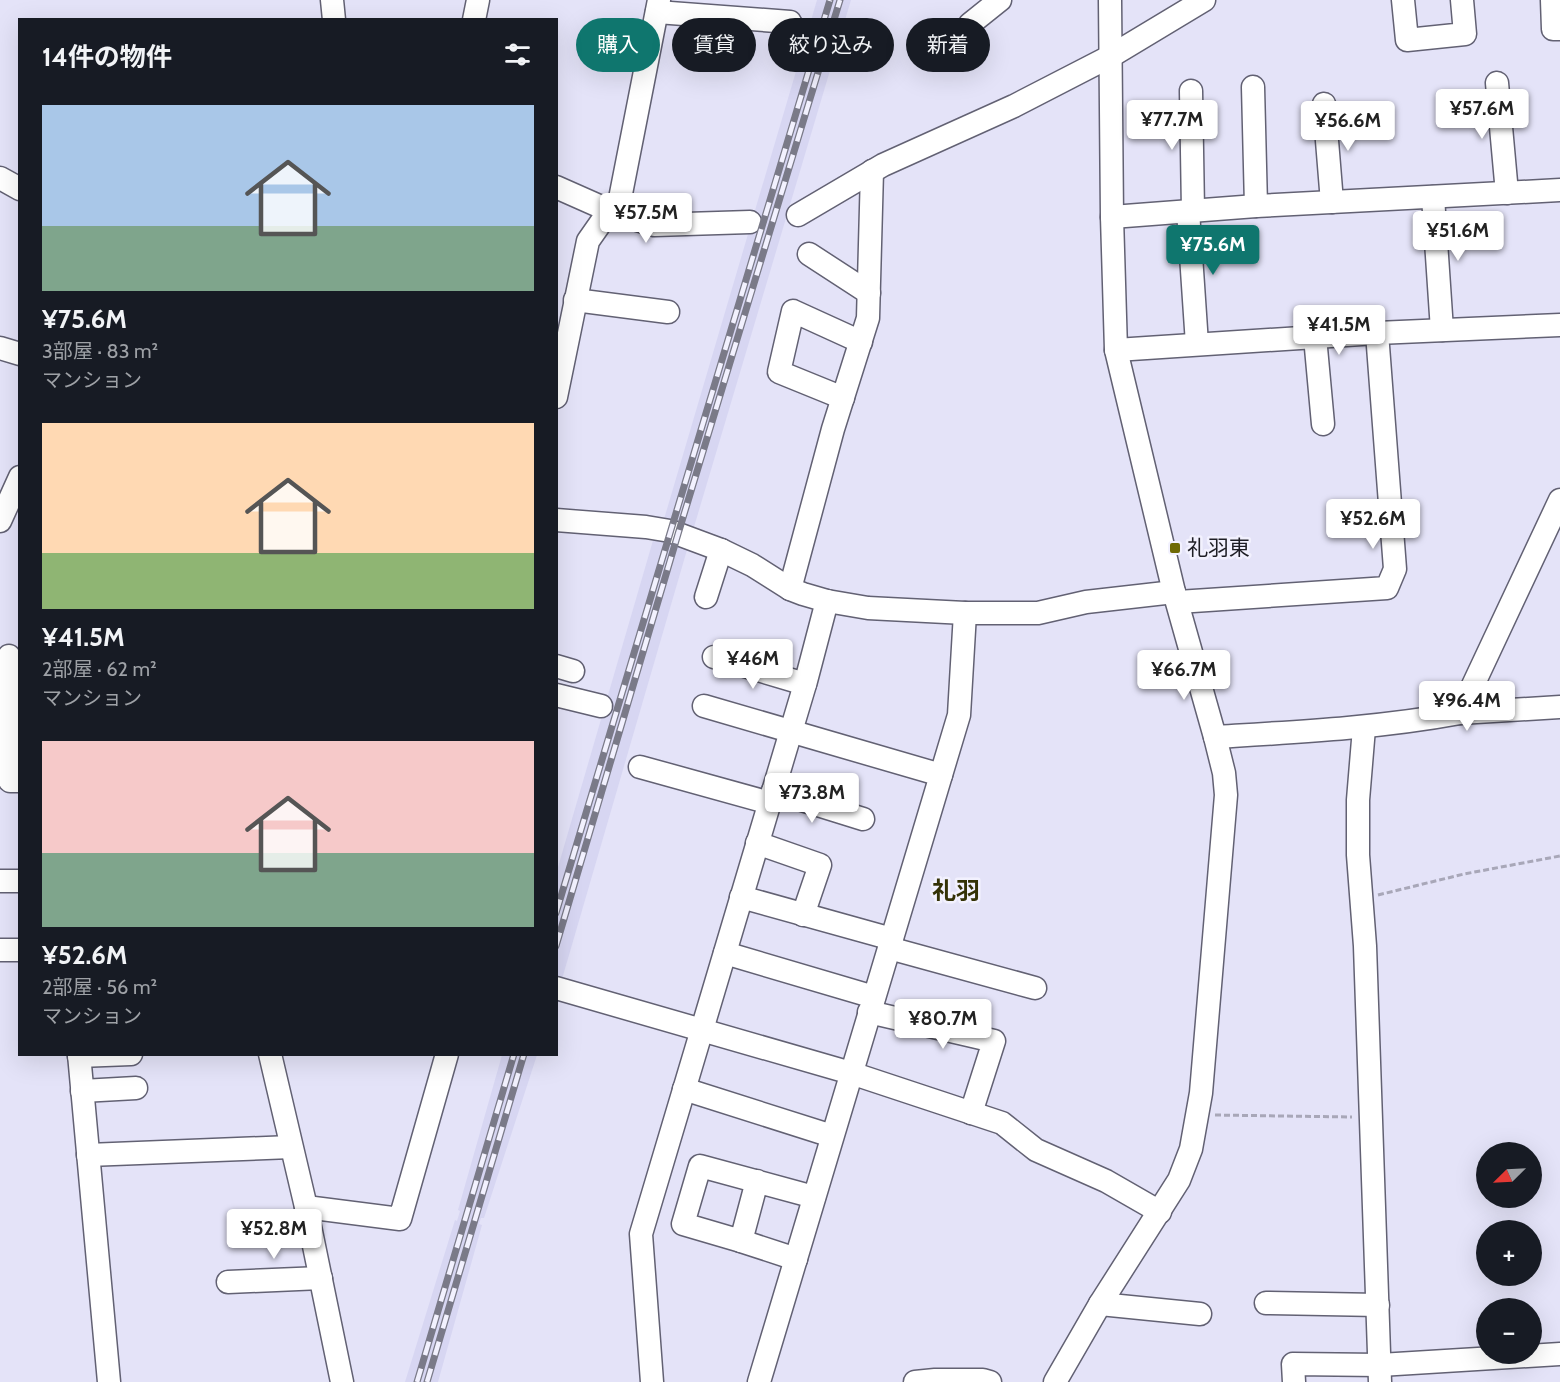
<!DOCTYPE html>
<html lang="ja">
<head>
<meta charset="utf-8">
<style>
	:root { --surface:#171b24; --page:#242831; --text:#f1f3f6; --muted:#9ea1a6; --accent:#0f766e }
	body { margin:0; font-family:Cabin,"Noto Sans JP",sans-serif; background:var(--page); color:var(--text); height:100vh; display:flex; flex-direction:column; font-size:22px; white-space:nowrap }
	* { box-sizing:border-box; margin:0 }
	p { font-size:20px; color:var(--muted) }
	.icon { flex:none; width:33px; height:33px; fill:none; stroke:currentColor; stroke-width:2; stroke-linecap:round; stroke-linejoin:round }
	.map { position:relative; flex:1; overflow:hidden }
	.drawer { position:absolute; left:18px; top:18px; width:540px; height:1038px; display:flex; flex-direction:column; background:var(--surface); border-radius:0px; box-shadow:0 6px 24px #0002 }
	.drawer>* { flex:none }
	.top-card { position:absolute; left:576px; top:18px; width:570px; height:54px; display:flex; gap:12px }
	.needle { width:39px; rotate:246deg }
	.fabs { position:absolute; left:1476px; top:1142px; display:grid; gap:12px }
	.fabs a { display:grid; place-items:center; width:66px; height:66px; border-radius:50%; background:var(--surface); box-shadow:0 6px 24px #0002; font-size:30px }
	.price { position:absolute; translate:-50% -51px; padding:0 14px; border-radius:6px; background:#fff; color:#222; font-size:20px; line-height:39px; filter:drop-shadow(0 2px 3px #0008) }
	.price::after { content:''; position:absolute; left:50%; top:36px; width:18px; height:14px; margin-left:-9px; background:inherit; clip-path:polygon(0 0,100% 0,50% 100%) }
	.price.on { background:var(--accent); color:#fff }
	ul { padding:0; list-style:none }
	li { display:grid; align-content:center; gap:12px; height:318px; padding:0 24px }
	li span { display:grid; place-items:center; height:186px; border-radius:0px; color:#555 }
	li>.icon { margin-inline-start:auto }
	span .icon { width:108px; height:108px; fill:#fffc; stroke-width:1 }
	li b { font-size:26px }
	h2 { display:flex; justify-content:space-between; align-items:center; height:72px; padding:0 24px; font-size:26px }
	.tag { padding:0 21px; border-radius:27px; background:var(--surface); box-shadow:0 6px 24px #0002; font-size:21px; line-height:54px }
	.tag.on { background:var(--accent); color:#fff }
	.map>svg:first-child { display:block }
</style>
</head>
<body>
<div class="map">
<svg width="1560" height="1382" viewBox="0 0 1560 1382">
	<rect width="100%" height="100%" fill="#e4e3f8"/>
	<g fill="#d7d6f2">
		<polygon points="817,0 851,0 691,537 662,526"/>
		<polygon points="654,537 689,543 560,986 556,985 556,874"/>
		<polygon points="502,1055 537,1055 484,1218 481,1218 479,1224 482,1225 438,1382 405,1382 455,1220 457,1221 460,1211 458,1210"/>
	</g>
	<g fill="none" stroke-linecap="round" stroke-linejoin="round">
		<defs>
			<g id="minor">
				<polyline points="332,0 334,20"/>
				<polyline points="1403,0 1407,40 1465,34 1462,0"/>
				<polyline points="1552,0 1553,29 1560,29"/>
				<polyline points="657,12 790,22"/>
				<polyline points="474,20 478,0"/>
				<polyline points="970,24 1000,0"/>
				<polyline points="1497,83 1507,193"/>
				<polyline points="1253,87 1256,206"/>
				<polyline points="1191,91 1193,211"/>
				<polyline points="1324,104 1332,202"/>
				<polyline points="0,178 20,189"/>
				<polyline points="556,187 617,214 654,225 750,222"/>
				<polyline points="1433,197 1442,330"/>
				<polyline points="1188,211 1197,344"/>
				<polyline points="617,214 659,0"/>
				<polyline points="798,215 883,165 1014,106 1111,56 1204,0"/>
				<polyline points="1112,217 1256,206 1560,190"/>
				<polyline points="809,254 869,293"/>
				<polyline points="575,300 668,312"/>
				<polyline points="1315,337 1323,424"/>
				<polyline points="0,348 20,354"/>
				<polyline points="1116,350 1377,333 1560,325"/>
				<polyline points="556,397 588,241 609,211"/>
				<polyline points="843,398 779,372 793,311 861,342"/>
				<polyline points="556,520 646,527 670,531 721,550 752,565 790,589 803,594 827,601 868,608 965,613 1038,613 1086,602 1174,592"/>
				<polyline points="0,521 20,477"/>
				<polyline points="790,589 833,429 868,318 872,171"/>
				<polyline points="706,597 721,550"/>
				<polyline points="1178,602 1387,588 1395,569 1377,333"/>
				<polyline points="9,656 10,781 20,781"/>
				<polyline points="714,657 805,684"/>
				<polyline points="556,666 573,671"/>
				<polyline points="556,695 601,706"/>
				<polyline points="704,706 941,775"/>
				<polyline points="1460,713 1560,707"/>
				<polyline points="1364,728 1358,800 1358,855 1365,946 1380,1382"/>
				<path d="M1215 737C1297 732 1379 728 1460 713L1560 500"/>
				<polyline points="640,767 770,803"/>
				<polyline points="773,791 863,819"/>
				<polyline points="757,843 820,865 803,915"/>
				<polyline points="0,881 20,881"/>
				<polyline points="741,897 892,939"/>
				<polyline points="889,948 1035,988"/>
				<polyline points="0,950 20,950"/>
				<polyline points="725,953 874,997"/>
				<polyline points="556,988 851,1073 1002,1123 1036,1150 1106,1181 1160,1212"/>
				<polyline points="869,1012 994,1041 971,1113"/>
				<polyline points="79,1054 109,1382"/>
				<polyline points="270,1054 306,1207 342,1382"/>
				<polyline points="79,1056 131,1054"/>
				<polyline points="684,1089 832,1136"/>
				<polyline points="82,1091 136,1088"/>
				<polyline points="88,1155 291,1147"/>
				<polyline points="757,1181 741,1241 683,1224 700,1166 814,1197"/>
				<polyline points="306,1207 400,1219 447,1054"/>
				<polyline points="741,1241 796,1259"/>
				<polyline points="228,1282 321,1278"/>
				<polyline points="1266,1303 1378,1305"/>
				<polyline points="1100,1304 1200,1314"/>
				<polyline points="652,1382 641,1234 806,681 827,601"/>
				<polyline points="759,1382 959,715 965,613"/>
				<polyline points="915,1382 935,1380 983,1380 990,1382"/>
				<polyline points="1055,1382 1100,1304 1179,1180 1191,1149 1201,1093 1226,795 1224,773 1215,737 1174,592 1116,350 1112,217 1110,0"/>
				<polyline points="1294,1382 1293,1364 1380,1365 1560,1354"/>
			</g>
		</defs>
		<use href="#minor" stroke="#626173" stroke-width="25"/>
		<g stroke="#a8a7b8" stroke-width="3" stroke-dasharray="6 3" stroke-linecap="butt">
			<polyline points="1378,895 1464,874 1560,856"/>
			<polyline points="1215,1115 1352,1117"/>
		</g>
		<use href="#minor" stroke="#fff" stroke-width="22"/>
		<defs>
			<g id="rail">
				<polyline points="556,913 830,0"/>
				<polyline points="556,946 678,534 840,0"/>
				<polyline points="417,1382 514,1054"/>
				<polyline points="427,1382 524,1054"/>
			</g>
		</defs>
		<use href="#rail" stroke="#7a7a88" stroke-width="7"/>
		<use href="#rail" stroke="#f2f1fe" stroke-width="4.5" stroke-dasharray="14" stroke-linecap="butt"/>
	</g>
	<rect fill="#6f6a04" stroke="#f2f1fe" stroke-width="2" x="1169" y="542" width="12" height="12" rx="3"/>
	<g text-anchor="middle" stroke-width="5" stroke-linejoin="round" paint-order="stroke">
		<g font-size="21" fill="#1e1e25" stroke="#f2f1fe" text-anchor="start">
			<text x="1187" y="555">礼羽東</text>
		</g>
		<g font-size="24" font-weight="bold" fill="#343206" stroke="#f2f1fe">
			<text x="956" y="899">礼羽</text>
		</g>
	</g>
</svg>
<div class="fabs">
<a><svg class="needle" viewBox="-14 -14 28 28"><path d="M0-13l5 13h-10z" fill="#e53935"/><path d="M0 13l5-13h-10z" fill="#9ea1a6"/></svg></a>
<a>+</a>
<a>−</a>
</div>
<b class="price" style="left:1482px;top:140px">¥57.6M</b>
<b class="price" style="left:1172px;top:151px">¥77.7M</b>
<b class="price" style="left:1348px;top:152px">¥56.6M</b>
<b class="price" style="left:646px;top:244px">¥57.5M</b>
<b class="price" style="left:1458px;top:262px">¥51.6M</b>
<b class="price on" style="left:1213px;top:276px">¥75.6M</b>
<b class="price" style="left:1339px;top:356px">¥41.5M</b>
<b class="price" style="left:1373px;top:550px">¥52.6M</b>
<b class="price" style="left:753px;top:690px">¥46M</b>
<b class="price" style="left:1184px;top:701px">¥66.7M</b>
<b class="price" style="left:1467px;top:732px">¥96.4M</b>
<b class="price" style="left:812px;top:824px">¥73.8M</b>
<b class="price" style="left:943px;top:1050px">¥80.7M</b>
<b class="price" style="left:274px;top:1260px">¥52.8M</b>
<div class="top-card">
<a class="tag on">購入</a>
<a class="tag">賃貸</a>
<a class="tag">絞り込み</a>
<a class="tag">新着</a>
</div>
<section class="drawer">
<h2>14件の物件<svg class="icon" aria-label="filters" viewBox="0 0 24 24"><path d="M4 7h16M4 17h16"/><circle cx="9" cy="7" r="2"/><circle cx="15" cy="17" r="2"/></svg></h2>
<ul>
<li><span style="background:linear-gradient(#a9c7e8 65%,#7fa58c 0)"><svg class="icon" aria-label="home" viewBox="0 0 24 24"><path d="M3 11l9-7 9 7M6 9v11h12V9"/></svg></span><div><b>¥75.6M</b><p>3部屋 · 83 m²</p><p>マンション</p></div></li>
<li><span style="background:linear-gradient(#ffd9b3 70%,#8fb573 0)"><svg class="icon" aria-label="home" viewBox="0 0 24 24"><path d="M3 11l9-7 9 7M6 9v11h12V9"/></svg></span><div><b>¥41.5M</b><p>2部屋 · 62 m²</p><p>マンション</p></div></li>
<li><span style="background:linear-gradient(#f6c9c9 60%,#7fa58c 0)"><svg class="icon" aria-label="home" viewBox="0 0 24 24"><path d="M3 11l9-7 9 7M6 9v11h12V9"/></svg></span><div><b>¥52.6M</b><p>2部屋 · 56 m²</p><p>マンション</p></div></li>
</ul>
</section>
</div>
</body>
</html>
